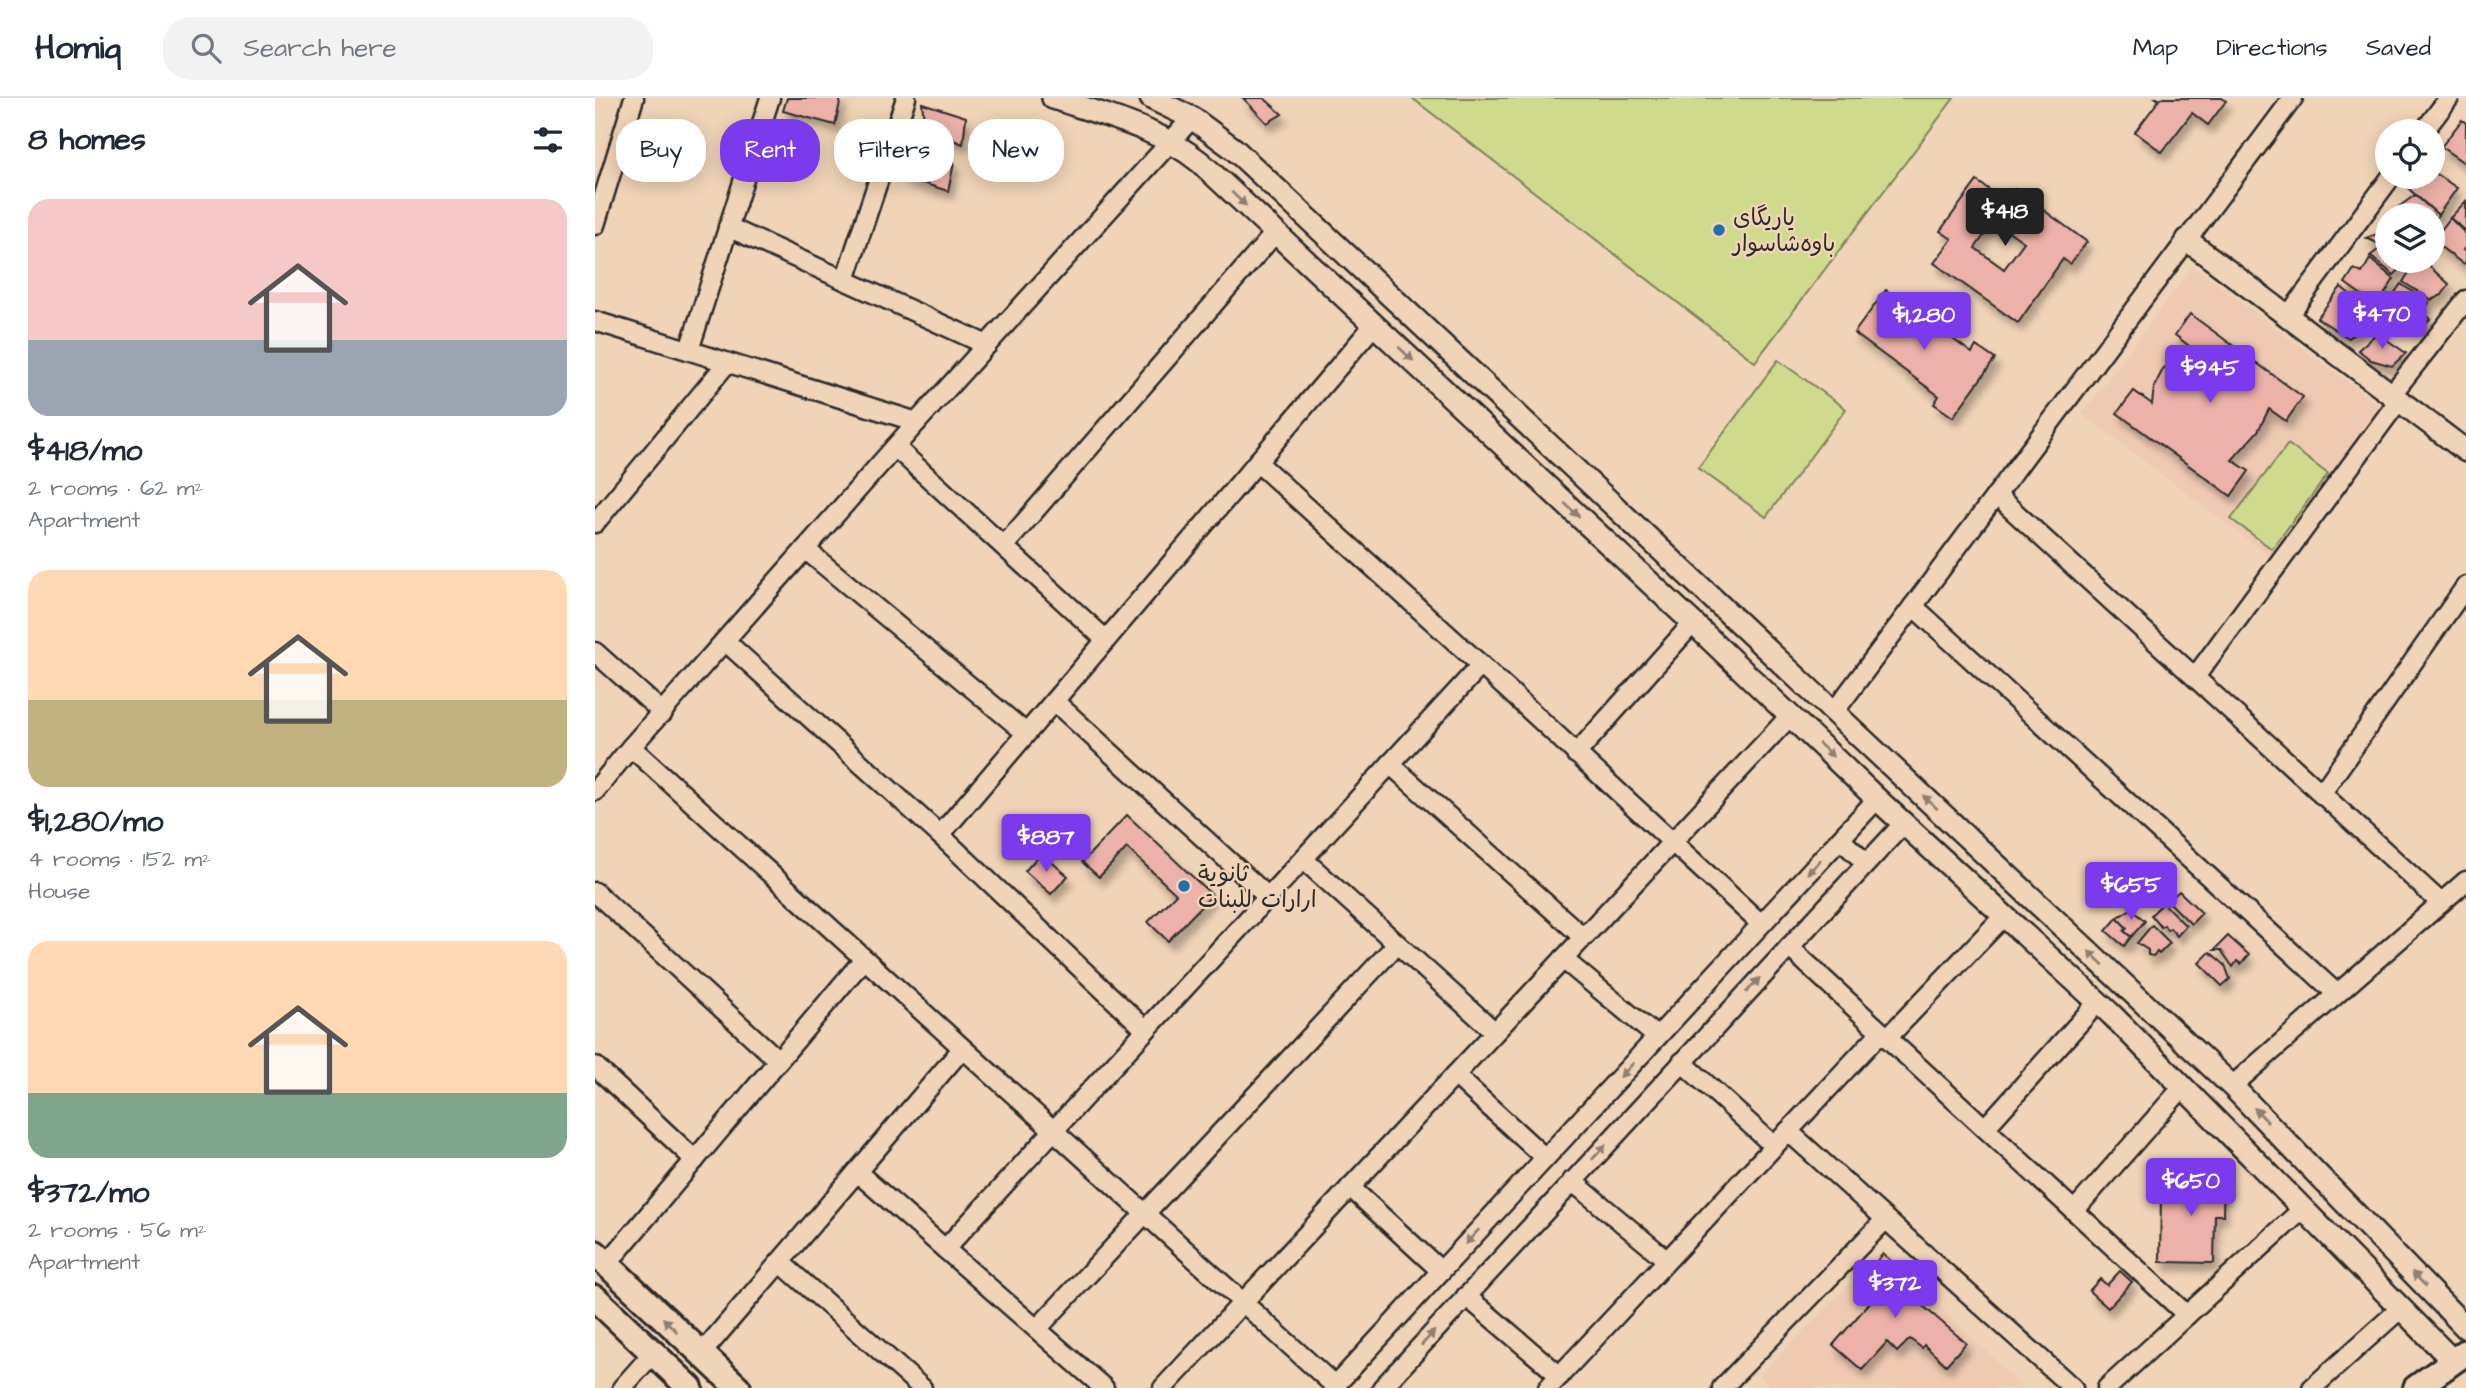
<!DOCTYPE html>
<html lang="en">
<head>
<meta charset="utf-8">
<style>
	:root { --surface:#fff; --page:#f2f2f3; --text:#1f2937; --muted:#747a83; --line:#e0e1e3; --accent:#7c3aed }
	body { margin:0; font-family:"Architects Daughter","Playpen Sans Arabic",sans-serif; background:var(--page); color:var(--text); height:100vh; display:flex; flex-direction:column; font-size:26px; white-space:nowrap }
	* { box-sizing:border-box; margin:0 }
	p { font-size:23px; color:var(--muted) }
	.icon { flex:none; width:38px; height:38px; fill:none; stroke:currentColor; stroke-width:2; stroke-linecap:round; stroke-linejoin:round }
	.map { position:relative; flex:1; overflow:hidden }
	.panel { display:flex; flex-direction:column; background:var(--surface); width:595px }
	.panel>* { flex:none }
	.guide { position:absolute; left:21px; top:21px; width:665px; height:63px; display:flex; gap:14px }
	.buttons { position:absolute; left:1780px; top:21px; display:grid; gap:14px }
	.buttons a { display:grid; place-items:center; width:70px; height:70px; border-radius:50%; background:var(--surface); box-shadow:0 4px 18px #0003; font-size:35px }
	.price { position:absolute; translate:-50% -60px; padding:0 16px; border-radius:7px; background:var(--accent); color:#fff; font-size:23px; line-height:46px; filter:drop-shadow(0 2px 4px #0008) }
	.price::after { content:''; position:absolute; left:50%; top:42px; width:21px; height:16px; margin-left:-10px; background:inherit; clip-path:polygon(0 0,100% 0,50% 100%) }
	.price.on { background:#222; color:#fff }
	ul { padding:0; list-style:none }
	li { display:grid; align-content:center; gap:14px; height:371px; padding:0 28px }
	li span { display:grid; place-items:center; height:217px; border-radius:21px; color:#555 }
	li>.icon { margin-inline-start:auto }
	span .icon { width:126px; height:126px; fill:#fffc; stroke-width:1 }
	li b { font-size:30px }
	h2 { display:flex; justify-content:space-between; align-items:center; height:84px; padding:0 28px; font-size:30px }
	.tag { padding:0 24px; border-radius:28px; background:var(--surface); box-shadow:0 4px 18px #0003; font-size:24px; line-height:63px }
	.tag.on { background:var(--accent); color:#fff }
	header { display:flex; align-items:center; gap:42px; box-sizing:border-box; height:98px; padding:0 35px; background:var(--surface); border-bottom:2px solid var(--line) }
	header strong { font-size:33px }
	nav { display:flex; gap:38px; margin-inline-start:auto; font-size:24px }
	.search { width:490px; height:63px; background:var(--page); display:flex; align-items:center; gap:18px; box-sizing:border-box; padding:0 24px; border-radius:28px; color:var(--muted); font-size:26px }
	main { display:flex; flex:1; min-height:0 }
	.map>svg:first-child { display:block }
</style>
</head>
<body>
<header>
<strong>Homiq</strong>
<div class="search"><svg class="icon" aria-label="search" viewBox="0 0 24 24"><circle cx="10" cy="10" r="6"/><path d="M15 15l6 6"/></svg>Search here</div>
<nav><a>Map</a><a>Directions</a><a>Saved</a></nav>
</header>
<main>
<section class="panel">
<h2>8 homes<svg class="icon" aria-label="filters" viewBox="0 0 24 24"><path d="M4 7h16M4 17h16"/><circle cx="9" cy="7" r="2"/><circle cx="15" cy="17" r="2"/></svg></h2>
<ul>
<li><span style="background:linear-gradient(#f6c9c9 65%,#9aa5b1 0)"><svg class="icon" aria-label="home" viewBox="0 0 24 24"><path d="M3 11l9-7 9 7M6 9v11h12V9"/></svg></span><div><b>$418/mo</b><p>2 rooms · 62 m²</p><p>Apartment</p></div></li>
<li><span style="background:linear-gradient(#ffd9b3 60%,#c2b280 0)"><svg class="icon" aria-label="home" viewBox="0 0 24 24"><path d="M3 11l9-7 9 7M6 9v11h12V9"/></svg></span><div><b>$1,280/mo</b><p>4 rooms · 152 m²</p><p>House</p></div></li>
<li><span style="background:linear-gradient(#ffd9b3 70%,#7fa58c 0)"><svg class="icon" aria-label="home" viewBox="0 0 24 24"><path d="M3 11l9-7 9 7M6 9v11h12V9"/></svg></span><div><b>$372/mo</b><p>2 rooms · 56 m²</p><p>Apartment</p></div></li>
</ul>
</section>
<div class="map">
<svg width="1871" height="1290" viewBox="0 0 1871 1290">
	<defs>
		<filter id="shadow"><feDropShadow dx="4.5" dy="8" stdDeviation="3.5" flood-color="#0004"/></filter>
	</defs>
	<rect width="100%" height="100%" fill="#f0d4b7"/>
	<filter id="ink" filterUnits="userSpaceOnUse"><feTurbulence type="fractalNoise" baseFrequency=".0143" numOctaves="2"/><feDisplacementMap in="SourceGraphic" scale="14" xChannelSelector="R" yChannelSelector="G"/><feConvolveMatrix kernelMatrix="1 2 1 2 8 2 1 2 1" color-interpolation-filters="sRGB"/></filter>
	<g filter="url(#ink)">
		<g fill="#efcab2">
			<polygon points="1598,168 1787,310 1676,460 1487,316"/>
			<polygon points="1287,1152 1429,1290 1177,1290 1164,1278"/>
		</g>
		<g fill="#cfda8d" stroke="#7d825c" stroke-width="2">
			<polygon points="817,0 1359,0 1160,264"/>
			<polygon points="1183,262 1251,311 1171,419 1103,370"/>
			<polygon points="1693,346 1733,376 1677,451 1636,421"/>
		</g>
		<g fill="#ecb1a8" stroke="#2b2b2b" stroke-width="2" fill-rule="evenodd" filter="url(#shadow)">
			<polygon points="192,0 246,0 240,27 188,13"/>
			<polygon points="648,0 669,0 687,16 672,25"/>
			<polygon points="1561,0 1627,0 1631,3 1613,27 1597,15 1567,54 1540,34 1564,2"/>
			<polygon points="327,5 371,19 368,46 330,30"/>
			<polygon points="1867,22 1871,25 1871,66 1846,49"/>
			<polygon points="315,50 359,65 353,93 308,79"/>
			<polygon points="1838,74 1862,90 1843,117 1814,91 1823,79 1838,79"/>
			<path d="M1382 83 1410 103 1420 91 1492 144 1475 166 1468 161 1423 225 1339 165 1357 141 1345 133ZM1399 123 1429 144 1409 171 1380 150Z"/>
			<polygon points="1820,97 1843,117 1838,124 1838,117 1802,117 1798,113"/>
			<polygon points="1871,103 1871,133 1855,120"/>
			<polygon points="1855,120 1871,136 1871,148 1868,152 1871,154 1871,164 1868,166 1838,143"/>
			<polygon points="1785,135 1792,139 1792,163 1814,163 1799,177 1775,158 1788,148 1771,140"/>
			<polygon points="1775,161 1799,181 1782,208 1750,185 1759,171 1767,175"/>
			<polygon points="1821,163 1828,163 1854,186 1847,197 1836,202 1808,184"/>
			<polygon points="1806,186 1834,205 1826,215 1835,221 1825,232 1787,213"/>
			<polygon points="1746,189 1781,217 1754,240 1722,220"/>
			<polygon points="1291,192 1377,255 1381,248 1400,261 1358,319 1339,306 1344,298 1259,235"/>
			<polygon points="1595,216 1708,299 1691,323 1674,311 1663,333 1637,362 1654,373 1636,398 1522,315 1539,293 1557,306 1559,289 1568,271 1583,257 1597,250 1580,237"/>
			<polygon points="1782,235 1811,255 1797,268 1776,262 1763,252"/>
			<polygon points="532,717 617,797 573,843 553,824 581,796 532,750 504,779 487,764"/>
			<polygon points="446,755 473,778 456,796 430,773"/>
			<polygon points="1584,793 1607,815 1596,826 1573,803"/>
			<polygon points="1568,805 1591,828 1582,838 1575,830 1572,832 1569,827 1566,829 1556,817"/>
			<polygon points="1536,811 1550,823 1536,839 1529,833 1532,830 1522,820"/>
			<polygon points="1522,820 1532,830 1529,833 1536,839 1529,848 1511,833"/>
			<polygon points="1557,827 1575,845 1564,856 1562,854 1558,858 1553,857 1553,852 1542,845"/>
			<polygon points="1633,838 1654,857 1646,866 1642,863 1638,869 1626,852 1619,852"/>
			<polygon points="1615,854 1630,867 1635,881 1627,888 1604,865"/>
			<polygon points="1609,1073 1629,1074 1628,1117 1620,1117 1619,1165 1565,1164 1566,1097 1583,1079 1609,1079"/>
			<polygon points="1288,1156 1322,1185 1313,1195 1371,1245 1351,1267 1329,1247 1327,1250 1315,1241 1302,1254 1292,1244 1267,1272 1238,1247 1282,1196 1265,1182"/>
			<polygon points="1525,1173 1537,1184 1513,1210 1494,1193 1505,1181 1512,1187"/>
		</g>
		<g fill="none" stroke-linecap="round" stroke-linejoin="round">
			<defs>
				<g id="minor">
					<polyline points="1829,33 1854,0"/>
					<polyline points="0,127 39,0"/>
					<polyline points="133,129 392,247"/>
					<polyline points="250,182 311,0"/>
					<polyline points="1693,218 1796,79"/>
					<polyline points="0,223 322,324"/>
					<polyline points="94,252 175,0"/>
					<polyline points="1797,296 1871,202"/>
					<polyline points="300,349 511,542"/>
					<polyline points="662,364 886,567 1166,826"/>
					<polyline points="1401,397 1846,805"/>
					<polyline points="0,425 132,265"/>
					<polyline points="409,448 680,135"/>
					<polyline points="210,451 431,635"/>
					<polyline points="1318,508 1741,895"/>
					<polyline points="130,543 345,737 551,932"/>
					<polyline points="0,554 68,615"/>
					<polyline points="1600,579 1804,302"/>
					<polyline points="459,603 673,799"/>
					<polyline points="1239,614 1698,0"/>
					<polyline points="36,649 740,1288"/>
					<polyline points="981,656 1098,525"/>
					<polyline points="795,666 988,839"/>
					<polyline points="0,693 36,649 322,324 597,20"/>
					<polyline points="1726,696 1871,488"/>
					<polyline points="345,737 779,227"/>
					<polyline points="1245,741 1271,765"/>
					<polyline points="708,761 900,934"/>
					<polyline points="0,794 183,962"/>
					<polyline points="1194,849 1592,1217"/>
					<polyline points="968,861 1062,939"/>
					<polyline points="1292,940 1409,818"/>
					<polyline points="1087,964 1179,1048"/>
					<polyline points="0,968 100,1062"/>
					<polyline points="860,977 950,1060"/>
					<polyline points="1637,988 1871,783"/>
					<polyline points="1390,1030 1503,904"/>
					<polyline points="1193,1033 1478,1290"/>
					<polyline points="262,1074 509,1290"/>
					<polyline points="977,1083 1072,1162"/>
					<polyline points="755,1089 846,1173"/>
					<polyline points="1479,1113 1588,989"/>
					<polyline points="350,1151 886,567"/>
					<polyline points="185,1164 327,1290"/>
					<polyline points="12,1166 269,861"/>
					<polyline points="871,1198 965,1278"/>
					<polyline points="442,1231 802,846"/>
					<polyline points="106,1256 367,951"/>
					<polyline points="27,1290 58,1255"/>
					<polyline points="568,1290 1195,618"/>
					<polyline points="738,1290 1282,701"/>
					<polyline points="787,1290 1309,725"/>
					<polyline points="953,1290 1286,934"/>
					<polyline points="1127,1290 1290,1122"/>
					<polyline points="1512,1290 1709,1110"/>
					<polyline points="1717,1290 1805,1211"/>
				</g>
				<g id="tertiary">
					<path d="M458 0C509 17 563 30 605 64L1098 525 1282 701 1517 917 1857 1262"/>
					<polyline points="556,0 597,20 639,51 1637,988 1871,1230"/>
					<polyline points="1592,142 1871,353"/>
				</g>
				<g id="secondary">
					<polyline points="0,1155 143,1290"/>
					<polyline points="0,1200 95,1290"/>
					<polyline points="1821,1290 1871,1254"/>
				</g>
			</defs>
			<use href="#minor" stroke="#2b2b2b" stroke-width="23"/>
			<use href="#tertiary" stroke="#2b2b2b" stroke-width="26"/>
			<use href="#secondary" stroke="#2b2b2b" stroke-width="30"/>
			<use href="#minor" stroke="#f0d4b7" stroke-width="18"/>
			<use href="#tertiary" stroke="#f0d4b7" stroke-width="21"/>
			<use href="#secondary" stroke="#f0d4b7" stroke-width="24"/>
		</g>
		<defs><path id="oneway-solid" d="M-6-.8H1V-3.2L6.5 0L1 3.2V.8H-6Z" transform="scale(1.75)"/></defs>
		<g fill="#8e8071">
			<use href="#oneway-solid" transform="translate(644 101) rotate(43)"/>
			<use href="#oneway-solid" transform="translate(811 256) rotate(43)"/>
			<use href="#oneway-solid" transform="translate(977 412) rotate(43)"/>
			<use href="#oneway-solid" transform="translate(1231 652) rotate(43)"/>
			<use href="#oneway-solid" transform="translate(1335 704) rotate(-137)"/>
			<use href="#oneway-solid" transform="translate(1219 769) rotate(133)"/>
			<use href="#oneway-solid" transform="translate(1501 860) rotate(-137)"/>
			<use href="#oneway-solid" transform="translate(1158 887) rotate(-47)"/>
			<use href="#oneway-solid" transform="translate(1032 972) rotate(133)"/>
			<use href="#oneway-solid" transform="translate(1666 1017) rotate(-134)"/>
			<use href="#oneway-solid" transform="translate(1004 1054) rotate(-47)"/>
			<use href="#oneway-solid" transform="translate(877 1139) rotate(133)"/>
			<use href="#oneway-solid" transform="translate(1824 1181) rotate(-134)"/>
			<use href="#oneway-solid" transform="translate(75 1227) rotate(-136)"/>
			<use href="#oneway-solid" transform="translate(833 1240) rotate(-48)"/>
		</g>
	</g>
	<g fill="#1f6fb2" stroke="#f0d4b7" stroke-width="2.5">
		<circle cx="1124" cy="132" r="7"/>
		<circle cx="589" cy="788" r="7"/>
	</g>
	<g text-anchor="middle" stroke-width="5" stroke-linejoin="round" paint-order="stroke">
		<g font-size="23" fill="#2b2b2b" stroke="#f0d4b7" text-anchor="start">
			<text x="1138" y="127">یاریگای<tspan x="1138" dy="26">باوەشاسوار</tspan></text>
			<text x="603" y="783">ثانوية<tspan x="603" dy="26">ارارات للبنات</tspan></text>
		</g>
	</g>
</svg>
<div class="buttons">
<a><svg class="icon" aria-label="locate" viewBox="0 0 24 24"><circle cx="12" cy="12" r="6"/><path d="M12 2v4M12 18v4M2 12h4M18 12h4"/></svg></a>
<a><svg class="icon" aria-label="layers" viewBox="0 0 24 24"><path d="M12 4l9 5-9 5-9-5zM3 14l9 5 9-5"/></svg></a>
</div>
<b class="price on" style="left:1410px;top:150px">$418</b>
<b class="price" style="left:1787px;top:253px">$470</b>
<b class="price" style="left:1329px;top:254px">$1,280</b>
<b class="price" style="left:1615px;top:307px">$945</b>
<b class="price" style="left:451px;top:776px">$887</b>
<b class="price" style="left:1536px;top:824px">$655</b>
<b class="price" style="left:1596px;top:1120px">$650</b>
<b class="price" style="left:1300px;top:1222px">$372</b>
<div class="guide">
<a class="tag">Buy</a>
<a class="tag on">Rent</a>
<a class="tag">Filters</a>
<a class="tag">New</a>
</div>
</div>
</main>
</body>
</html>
